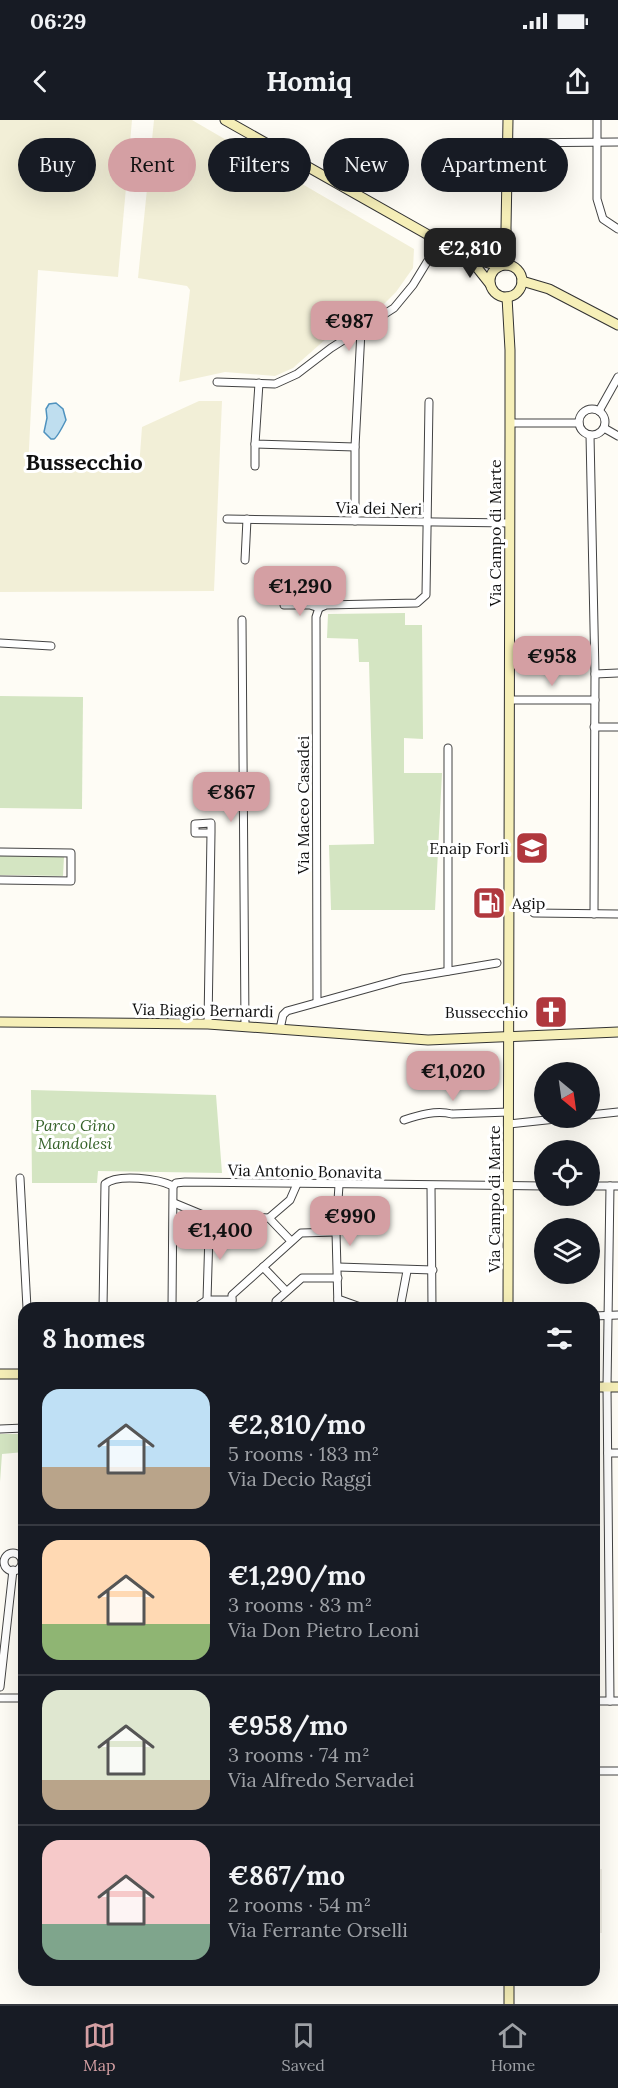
<!DOCTYPE html>
<html lang="en">
<head>
<meta charset="utf-8">
<style>
	:root { --surface:#171b24; --page:#20242c; --text:#f1f3f6; --muted:#9ea1a6; --line:#363941; --accent:#d49fa3 }
	body { margin:0; font-family:Lora,serif; background:var(--page); color:var(--text); height:100vh; display:flex; flex-direction:column; font-size:22px; white-space:nowrap }
	* { box-sizing:border-box; margin:0 }
	p { font-size:20px; color:var(--muted) }
	.icon { flex:none; width:33px; height:33px; fill:none; stroke:currentColor; stroke-width:2; stroke-linecap:round; stroke-linejoin:round }
	.map { position:relative; flex:1; overflow:hidden }
	.details { position:absolute; left:18px; top:1182px; width:582px; height:684px; display:flex; flex-direction:column; background:var(--surface); border-radius:18px; box-shadow:0 6px 24px #0002 }
	.details>* { flex:none }
	.top-card { position:absolute; left:18px; top:18px; width:582px; height:54px; display:flex; gap:12px }
	.needle { width:39px; rotate:151deg }
	.tools { position:absolute; left:534px; top:942px; display:grid; gap:12px }
	.tools a { display:grid; place-items:center; width:66px; height:66px; border-radius:50%; background:var(--surface); box-shadow:0 6px 24px #0002; font-size:30px }
	.price { position:absolute; translate:-50% -51px; padding:0 14px; border-radius:12px; background:var(--accent); color:#111; font-size:20px; line-height:39px; filter:drop-shadow(0 2px 3px #0008) }
	.price::after { content:''; position:absolute; left:50%; top:36px; width:18px; height:14px; margin-left:-9px; background:inherit; clip-path:polygon(0 0,100% 0,50% 100%) }
	.price.active { background:#222; color:#fff }
	ul { padding:0; list-style:none }
	li { display:flex; align-items:center; gap:18px; height:150px; padding:0 24px }
	li+li { border-top:2px solid var(--line) }
	li span { display:grid; place-items:center; flex:none; width:168px; height:120px; border-radius:18px; color:#555 }
	li>.icon { margin-inline-start:auto }
	span .icon { width:72px; height:72px; fill:#fffc; stroke-width:1 }
	li b { font-size:26px }
	h2 { display:flex; justify-content:space-between; align-items:center; height:72px; padding:0 24px; font-size:26px }
	.tag { padding:0 21px; border-radius:27px; background:var(--surface); box-shadow:0 6px 24px #0002; font-size:21px; line-height:54px }
	.tag.active { background:var(--accent); color:#111 }
	.status { display:flex; justify-content:space-between; align-items:center; height:42px; padding:0 30px; background:var(--surface); direction:ltr }
	.status svg { height:16px; fill:currentColor }
	header { display:flex; justify-content:space-between; align-items:center; height:78px; padding:0 24px; background:var(--surface); font-size:27px; font-weight:700 }
	.tab-bar { display:flex; justify-content:space-around; align-items:center; height:84px; border-top:2px solid var(--line); background:var(--surface); font-size:16px; color:var(--muted) }
	.tab-bar a { display:grid; justify-items:center; gap:3px }
	.tab-bar .active { color:var(--accent) }
	.map>svg:first-child { display:block }
</style>
</head>
<body>
<div class="status"><b>06:29</b><svg viewBox="0 0 49 12"><path d="M0 12V9h3v3zM5 12V6h3v6zM10 12V3h3v9zM15 12V0h3v12zM26 1h20v11H26zM47 4h2v5h-2z"/></svg></div>
<header><svg class="icon" aria-label="back" viewBox="0 0 24 24"><path d="M15 5l-7 7 7 7"/></svg>Homiq<svg class="icon" aria-label="share" viewBox="0 0 24 24"><path d="M12 15V3M7 8l5-5 5 5M5 13v7h14v-7"/></svg></header>
<div class="map">
<svg width="618" height="1884" viewBox="0 0 618 1884">
	<rect width="100%" height="100%" fill="#fefcf5"/>
	<g fill="#f2efd7">
		<polygon points="0,0 132,0 118,157 38,150 28,348 139,348 142,307 199,281 222,281 214,471 0,472"/>
		<polygon points="154,0 192,0 414,129 413,148 396,172 380,188 364,200 327,218 293,248 275,256 225,252 179,262 190,170 187,166 138,158"/>
	</g>
	<g fill="#d4e5c2">
		<polygon points="405,493 405,505 422,505 423,619 404,618 404,653 442,653 435,790 331,790 329,725 374,724 369,542 359,542 358,519 327,518 328,494"/>
		<polygon points="0,576 83,577 82,689 0,688"/>
		<polygon points="0,736 64,737 63,756 0,755"/>
		<polygon points="31,970 216,975 222,1053 98,1051 97,1063 32,1063"/>
		<polygon points="0,1314 24,1314 24,1332 2,1334 0,1362"/>
	</g>
	<rect fill="#efece3" x="594" y="1749" width="8" height="64"/>
	<path fill="#bfdeef" stroke="#4f92be" stroke-width="1.5" d="M56 283 63 289 66 300C64 304 57 317 54 319H51L44 312 47 298 46 289 49 284Z"/>
	<g fill="none" stroke-linecap="round" stroke-linejoin="round">
		<defs>
			<g id="street">
				<polyline points="597,0 597,79 603,99 618,109"/>
				<polyline points="508,23 618,22"/>
				<polyline points="217,262 275,264 297,254 331,228 394,188 413,165 427,142 445,124"/>
				<polyline points="259,263 255,324 355,327"/>
				<circle cx="592" cy="302" r="13"/>
				<polyline points="599,291 618,257"/>
				<polyline points="510,303 579,303"/>
				<polyline points="604,308 618,316"/>
				<polyline points="590,315 595,554 594,794"/>
				<polyline points="255,346 255,324"/>
				<polyline points="227,399 510,403"/>
				<polyline points="355,401 355,327 361,211"/>
				<polyline points="245,440 247,399"/>
				<polyline points="284,485 310,485 319,488 326,485 417,483 426,475 429,282"/>
				<polyline points="242,500 245,906"/>
				<polyline points="0,523 51,526"/>
				<polyline points="595,554 618,553"/>
				<polyline points="510,580 595,580"/>
				<polyline points="594,607 618,607"/>
				<polyline points="0,732 71,733 71,761 0,760"/>
				<polyline points="534,793 618,794"/>
				<polyline points="448,851 448,628"/>
				<polyline points="317,882 316,497 319,488"/>
				<polyline points="208,904 211,713 195,713 195,704 211,703 211,713"/>
				<polyline points="280,909 283,895 287,891 402,859 497,843"/>
				<polyline points="590,995 618,992"/>
				<path d="M404 1000C419 995 436 990 452 994L509 992"/>
				<polyline points="509,1004 565,998"/>
				<polyline points="20,1058 27,1188"/>
				<polyline points="173,1066 176,1063 185,1062 544,1066"/>
				<polyline points="431,1066 432,1188"/>
				<polyline points="590,1066 618,1066"/>
				<polyline points="610,1066 607,1267 610,1581"/>
				<polyline points="174,1083 203,1095 269,1098 290,1080 297,1064"/>
				<polyline points="269,1098 291,1121"/>
				<polyline points="263,1147 286,1171"/>
				<polyline points="338,1147 433,1150"/>
				<polyline points="338,1179 363,1188"/>
				<polyline points="207,1180 209,1113 217,1097"/>
				<polyline points="207,1180 232,1180"/>
				<path d="M103 1188 105 1064C118 1053 159 1059 173 1066"/>
				<polyline points="172,1188 173,1066"/>
				<polyline points="195,1188 207,1180"/>
				<polyline points="232,1188 232,1175 301,1113 336,1112"/>
				<polyline points="276,1188 276,1181 302,1158 338,1158"/>
				<polyline points="338,1188 336,1112 339,1065"/>
				<polyline points="400,1188 407,1151"/>
				<polyline points="594,1196 618,1195"/>
				<polyline points="0,1309 24,1308"/>
				<polyline points="608,1333 618,1333"/>
				<circle cx="13" cy="1442" r="9"/>
				<polyline points="0,1567 13,1450"/>
				<polyline points="0,1578 24,1578"/>
				<polyline points="594,1581 618,1581"/>
				<polyline points="594,1651 618,1651"/>
			</g>
			<g id="secondary">
				<polyline points="225,0 469,138 500,146"/>
				<polyline points="471,140 490,164"/>
				<polyline points="507,145 506,108 508,0"/>
				<circle cx="506" cy="161" r="16"/>
				<polyline points="522,161 549,169 618,205"/>
				<polyline points="507,177 510,230 510,314 508,1188"/>
				<polyline points="0,902 208,904 428,920 618,912"/>
				<polyline points="0,1254 24,1254"/>
				<polyline points="594,1267 618,1267"/>
				<polyline points="509,1860 509,1884"/>
			</g>
		</defs>
		<use href="#street" stroke="#434343" stroke-width="9"/>
		<use href="#secondary" stroke="#323232" stroke-width="11"/>
		<use href="#street" stroke="#fff" stroke-width="7"/>
		<use href="#secondary" stroke="#f6efb8" stroke-width="9"/>
	</g>
	<defs>
		<symbol id="school-square" viewBox="-11 -11 22 22"><rect x="-9" y="-9" width="18" height="18" rx="4" fill="#b0383e" stroke="#fff"/><path d="M0-5L7-2L0 1L-7-2ZM-4 1L0 2.5L4 1V4Q0 6-4 4Z" fill="#fff"/></symbol>
		<symbol id="fuel-square" viewBox="-11 -11 22 22"><rect x="-9" y="-9" width="18" height="18" rx="4" fill="#b0383e" stroke="#fff"/><path d="M-5.5-6h7V0h2V4h1.3V-2.5L3-4.5l.8-.8L6-3V5H2.5V1h-1V6h-7ZM-4.2-4.7v3.2H.2V-4.7Z" fill="#fff"/></symbol>
		<symbol id="church-square" viewBox="-11 -11 22 22"><rect x="-9" y="-9" width="18" height="18" rx="4" fill="#b0383e" stroke="#fff"/><path d="M-1.2-6h2.4v3.5h3.3v2.4h-3.3V6h-2.4V-.1h-3.3v-2.4h3.3Z" fill="#fff"/></symbol>
	</defs>
	<g fill-rule="evenodd">
		<use href="#school-square" x="513" y="709" width="38" height="38"/>
		<use href="#fuel-square" x="470" y="764" width="38" height="38"/>
		<use href="#church-square" x="532" y="873" width="38" height="38"/>
	</g>
	<g text-anchor="middle" stroke-width="6" stroke-linejoin="round" paint-order="stroke">
		<g font-size="16" fill="#101010" stroke="#fff">
			<text transform="translate(379 388) rotate(1)" y="6">Via dei Neri</text>
			<text transform="translate(495 413) rotate(-90)" y="6">Via Campo di Marte</text>
			<text transform="translate(303 685) rotate(-90)" y="6">Via Maceo Casadei</text>
			<text transform="translate(203 890) rotate(1)" y="6">Via Biagio Bernardi</text>
			<text transform="translate(305 1051) rotate(1)" y="6">Via Antonio Bonavita</text>
			<text transform="translate(494 1079) rotate(-90)" y="6">Via Campo di Marte</text>
		</g>
		<g font-size="16" fill="#101010" stroke="#fff" text-anchor="end">
			<text x="509" y="734">Enaip Forlì</text>
			<text x="512" y="789" text-anchor="start">Agip</text>
			<text x="528" y="898">Bussecchio</text>
		</g>
		<g font-size="16" font-style="italic" fill="#346128" stroke="#fff">
			<text x="75" y="1011">Parco Gino<tspan x="75" dy="18">Mandolesi</tspan></text>
		</g>
		<g font-size="22" font-weight="bold" fill="#101010" stroke="#fff">
			<text x="84" y="350">Bussecchio</text>
		</g>
	</g>
</svg>
<div class="tools">
<a><svg class="needle" viewBox="-14 -14 28 28"><path d="M0-13l5 13h-10z" fill="#e53935"/><path d="M0 13l5-13h-10z" fill="#9ea1a6"/></svg></a>
<a><svg class="icon" aria-label="locate" viewBox="0 0 24 24"><circle cx="12" cy="12" r="6"/><path d="M12 2v4M12 18v4M2 12h4M18 12h4"/></svg></a>
<a><svg class="icon" aria-label="layers" viewBox="0 0 24 24"><path d="M12 4l9 5-9 5-9-5zM3 14l9 5 9-5"/></svg></a>
</div>
<b class="price active" style="left:470px;top:159px">€2,810</b>
<b class="price" style="left:349px;top:232px">€987</b>
<b class="price" style="left:300px;top:497px">€1,290</b>
<b class="price" style="left:552px;top:567px">€958</b>
<b class="price" style="left:231px;top:703px">€867</b>
<b class="price" style="left:453px;top:982px">€1,020</b>
<b class="price" style="left:350px;top:1127px">€990</b>
<b class="price" style="left:220px;top:1141px">€1,400</b>
<div class="top-card">
<a class="tag">Buy</a>
<a class="tag active">Rent</a>
<a class="tag">Filters</a>
<a class="tag">New</a>
<a class="tag">Apartment</a>
</div>
<section class="details">
<h2>8 homes<svg class="icon" aria-label="filters" viewBox="0 0 24 24"><path d="M4 7h16M4 17h16"/><circle cx="9" cy="7" r="2"/><circle cx="15" cy="17" r="2"/></svg></h2>
<ul>
<li><span style="background:linear-gradient(#bfe0f5 65%,#b9a48a 0)"><svg class="icon" aria-label="home" viewBox="0 0 24 24"><path d="M3 11l9-7 9 7M6 9v11h12V9"/></svg></span><div><b>€2,810/mo</b><p>5 rooms · 183 m²</p><p>Via Decio Raggi</p></div></li>
<li><span style="background:linear-gradient(#ffd9b3 70%,#8fb573 0)"><svg class="icon" aria-label="home" viewBox="0 0 24 24"><path d="M3 11l9-7 9 7M6 9v11h12V9"/></svg></span><div><b>€1,290/mo</b><p>3 rooms · 83 m²</p><p>Via Don Pietro Leoni</p></div></li>
<li><span style="background:linear-gradient(#dfe7d0 75%,#b9a48a 0)"><svg class="icon" aria-label="home" viewBox="0 0 24 24"><path d="M3 11l9-7 9 7M6 9v11h12V9"/></svg></span><div><b>€958/mo</b><p>3 rooms · 74 m²</p><p>Via Alfredo Servadei</p></div></li>
<li><span style="background:linear-gradient(#f6c9c9 70%,#7fa58c 0)"><svg class="icon" aria-label="home" viewBox="0 0 24 24"><path d="M3 11l9-7 9 7M6 9v11h12V9"/></svg></span><div><b>€867/mo</b><p>2 rooms · 54 m²</p><p>Via Ferrante Orselli</p></div></li>
</ul>
</section>
</div>
<nav class="tab-bar">
<a class="active"><svg class="icon" aria-label="map" viewBox="0 0 24 24"><path d="M3 6l6-2 6 2 6-2v14l-6 2-6-2-6 2zM9 4v14M15 6v14"/></svg>Map</a>
<a><svg class="icon" aria-label="saved" viewBox="0 0 24 24"><path d="M7 4h10v16l-5-4-5 4z"/></svg>Saved</a>
<a><svg class="icon" aria-label="home" viewBox="0 0 24 24"><path d="M3 11l9-7 9 7M6 9v11h12V9"/></svg>Home</a>
</nav>
</body>
</html>
